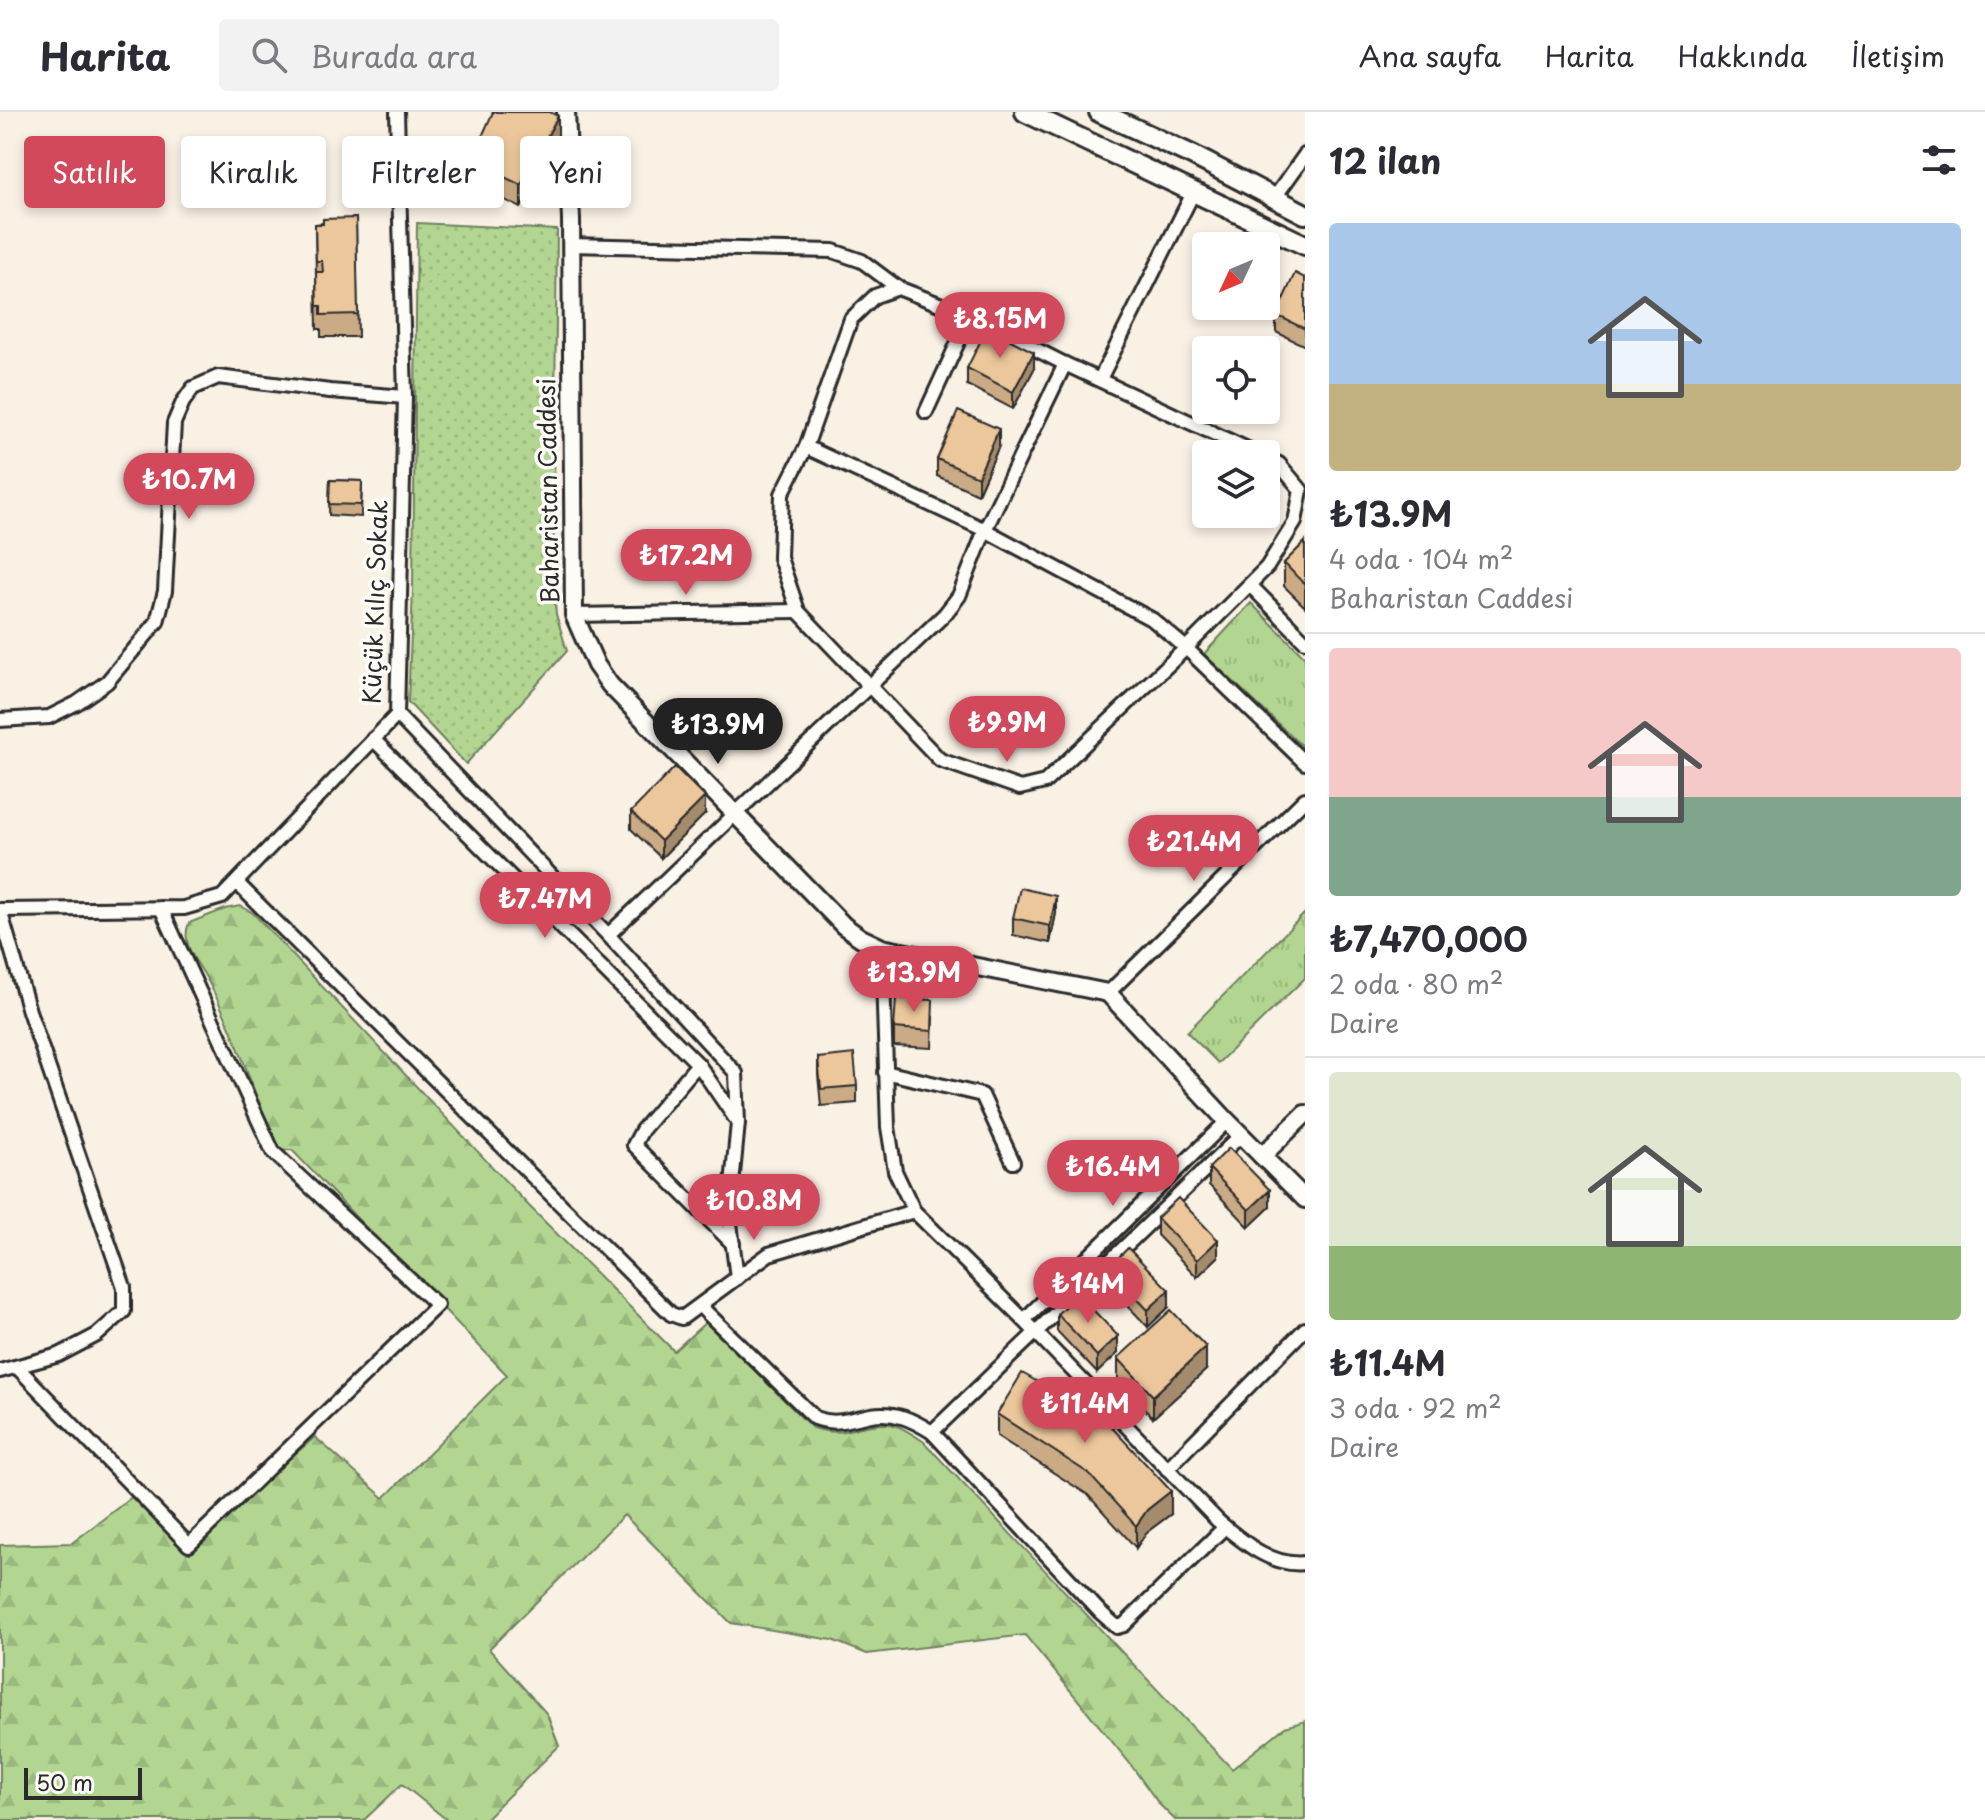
<!DOCTYPE html>
<html lang="tr">
<head>
<meta charset="utf-8">
<style>
	:root { --surface:#fff; --page:#f2f2f3; --text:#2b2b33; --muted:#7c7c81; --line:#e1e1e2; --accent:#d1495b }
	body { margin:0; font-family:"Playpen Sans",sans-serif; background:var(--page); color:var(--text); height:100vh; display:flex; flex-direction:column; font-size:30px; white-space:nowrap }
	* { box-sizing:border-box; margin:0 }
	p { font-size:26px; color:var(--muted) }
	.icon { flex:none; width:44px; height:44px; fill:none; stroke:currentColor; stroke-width:2; stroke-linecap:round; stroke-linejoin:round }
	.map { position:relative; flex:1; overflow:hidden }
	.sheet { display:flex; flex-direction:column; background:var(--surface); width:680px }
	.sheet>* { flex:none }
	.top-card { position:absolute; left:24px; top:24px; width:760px; height:72px; display:flex; gap:16px }
	.needle { width:52px; rotate:226deg }
	.fabs { position:absolute; left:1192px; top:120px; display:grid; gap:16px }
	.fabs a { display:grid; place-items:center; width:88px; height:88px; border-radius:8px; background:var(--surface); box-shadow:0 4px 12px #0003; font-size:40px }
	.scale { position:absolute; left:24px; bottom:20px; width:118px; box-sizing:border-box; padding-left:8px; border:4px solid #2b2b2b; border-top:0; font-size:22px; line-height:28px; white-space:nowrap; color:#2b2b2b; -webkit-text-stroke:6px #fdfcf7; paint-order:stroke }
	.price { position:absolute; translate:-50% -68px; padding:0 18px; border-radius:28px; background:var(--accent); color:#fff; font-size:26px; line-height:52px; filter:drop-shadow(0 2px 4px #0008) }
	.price::after { content:''; position:absolute; left:50%; top:48px; width:24px; height:18px; margin-left:-12px; background:inherit; clip-path:polygon(0 0,100% 0,50% 100%) }
	.price.on { background:#222; color:#fff }
	ul { padding:0; list-style:none }
	li { display:grid; align-content:center; gap:16px; height:424px; padding:0 24px }
	li+li { border-top:2px solid var(--line) }
	li span { display:grid; place-items:center; height:248px; border-radius:8px; color:#555 }
	li>.icon { margin-inline-start:auto }
	span .icon { width:144px; height:144px; fill:#fffc; stroke-width:1 }
	li b { font-size:34px }
	h2 { display:flex; justify-content:space-between; align-items:center; height:96px; padding:0 24px; font-size:34px }
	.chip { padding:0 28px; border-radius:8px; background:var(--surface); box-shadow:0 4px 12px #0003; font-size:28px; line-height:72px }
	.chip.on { background:var(--accent); color:#fff }
	header { display:flex; align-items:center; gap:48px; box-sizing:border-box; height:112px; padding:0 40px; background:var(--surface); border-bottom:2px solid var(--line) }
	header strong { font-size:38px }
	nav { display:flex; gap:44px; margin-inline-start:auto; font-size:28px }
	.search { width:560px; height:72px; background:var(--page); display:flex; align-items:center; gap:20px; box-sizing:border-box; padding:0 28px; border-radius:8px; color:var(--muted); font-size:30px }
	main { display:flex; flex:1; min-height:0 }
	.map>svg:first-child { display:block }
</style>
</head>
<body>
<header>
<strong>Harita</strong>
<div class="search"><svg class="icon" aria-label="search" viewBox="0 0 24 24"><circle cx="10" cy="10" r="6"/><path d="M15 15l6 6"/></svg>Burada ara</div>
<nav><a>Ana sayfa</a><a>Harita</a><a>Hakkında</a><a>İletişim</a></nav>
</header>
<main>
<div class="map">
<svg width="1305" height="1708" viewBox="0 0 1305 1708">
	<defs>
		<pattern id="grass-tufts" width="24" height="20" patternUnits="userSpaceOnUse" patternTransform="scale(2)"><rect width="24" height="20" fill="#b2d691"/><path d="M3 7l-1-3M5 7V3M7 7l1-3M15 17l-1-3M17 17v-4M19 17l1-3" fill="none" stroke="#99b87d"/></pattern>
		<pattern id="forest-firs" width="22" height="20" patternUnits="userSpaceOnUse" patternTransform="scale(2)"><rect width="22" height="20" fill="#b2d691"/><path d="M5 1l3.5 6h-7zM16 11l3.5 6h-7z" fill="#99b87d"/></pattern>
		<pattern id="park-dots" width="8" height="8" patternUnits="userSpaceOnUse" patternTransform="scale(2)"><rect width="8" height="8" fill="#b2d691"/><path d="M2 2h.1M6 6h.1" fill="none" stroke="#99b87d" stroke-width="1.8" stroke-linecap="round"/></pattern>
	</defs>
	<rect width="100%" height="100%" fill="#faf1e5"/>
	<filter id="ink" filterUnits="userSpaceOnUse"><feTurbulence type="fractalNoise" baseFrequency=".0125" numOctaves="2"/><feDisplacementMap in="SourceGraphic" scale="16" xChannelSelector="R" yChannelSelector="G"/><feConvolveMatrix kernelMatrix="1 2 1 2 8 2 1 2 1" color-interpolation-filters="sRGB"/></filter>
	<g filter="url(#ink)">
		<g fill="url(#grass-tufts)" stroke="#6e805e" stroke-width="2">
			<polygon points="1251,491 1305,545 1305,637 1204,542"/>
			<polygon points="1305,801 1305,866 1218,951 1187,920"/>
		</g>
		<path fill="url(#forest-firs)" stroke="#6e805e" stroke-width="2" d="M240 794 252 800 529 1094 674 1239 706 1210 811 1315C845 1328 857 1310 888 1312 901 1313 913 1323 923 1329L1232 1657 1285 1615 1305 1609V1708H1175L1159 1692 1128 1649 1025 1523 867 1542 832 1528 731 1511 624 1403 489 1537 547 1602 559 1634 484 1708H447L402 1672 364 1708H0V1433L72 1431 142 1377 192 1430 315 1325 384 1386 507 1263 292 1038 279 1039C252 981 236 917 204 862 194 846 181 830 189 811L225 797Z"/>
		<polygon fill="url(#park-dots)" stroke="#6e805e" stroke-width="2" points="417,111 557,118 553,471 556,502 567,539 466,652 408,590 413,478"/>
		<g fill="none" stroke-linecap="round" stroke-linejoin="round">
			<defs>
				<g id="minor">
					<polyline points="1275,85 1305,43"/>
					<polyline points="570,133 833,139 862,149 898,176"/>
					<polyline points="1065,252 1258,342"/>
					<polyline points="1100,267 1194,79"/>
					<polyline points="926,300 970,204"/>
					<polyline points="806,335 782,382 780,446 798,499 940,648 1020,676 1045,670 1186,536 1305,651"/>
					<polyline points="1250,473 1305,529"/>
					<polyline points="574,503 798,499"/>
					<polyline points="397,603 608,823 736,961 738,1011 729,1103 737,1166"/>
					<polyline points="0,608 49,605 77,591 107,570 157,510 165,479 174,311 183,290 193,276 218,265 330,279 405,285"/>
					<polyline points="373,627 698,952 737,1009"/>
					<path d="M237 771 671 1202 682 1206 769 1142 914 1099 1024 1208 1218 1409C1242 1429 1271 1455 1305 1451"/>
					<polyline points="608,823 945,502 959,484 985,418 1065,252 970,204 898,176 875,184 851,207 806,335 985,418 1153,508 1186,536 1267,455 1295,410 1301,378 1279,352 1266,346"/>
					<polyline points="882,836 888,1015 895,1059 914,1099"/>
					<polyline points="1108,881 1305,687"/>
					<polyline points="698,952 642,1018 634,1033 733,1132"/>
					<polyline points="885,960 982,983 1013,1050"/>
					<path d="M700 1194 815 1306C836 1314 850 1307 871 1303 895 1299 913 1308 932 1320L1100 1500 1117 1515 1124 1513 1225 1415"/>
					<polyline points="1024,1208 1227,1009"/>
					<polyline points="18,1256 189,1433 437,1193 273,1040 161,796"/>
					<polyline points="0,1259 59,1243 97,1223 124,1199 124,1175 29,899 0,798 184,796 222,785 397,603 405,285 397,0"/>
					<polyline points="932,1320 1241,1023"/>
					<polyline points="1167,1357 1305,1217"/>
				</g>
				<g id="tertiary">
					<polyline points="566,0 571,108 574,503 596,553 610,573 844,814 861,826 882,836 1108,881 1227,1009 1305,1087"/>
					<polyline points="1262,1044 1305,1002"/>
				</g>
				<g id="secondary">
					<polyline points="1025,0 1305,133"/>
					<polyline points="1099,0 1192,43 1305,102"/>
				</g>
			</defs>
			<use href="#minor" stroke="#2b2b2b" stroke-width="18"/>
			<use href="#tertiary" stroke="#2b2b2b" stroke-width="22"/>
			<use href="#secondary" stroke="#2b2b2b" stroke-width="24"/>
			<use href="#minor" stroke="#fdfcf7" stroke-width="12"/>
			<use href="#tertiary" stroke="#fdfcf7" stroke-width="16"/>
			<use href="#secondary" stroke="#fdfcf7" stroke-width="18"/>
		</g>
		<g fill="#cbab86" stroke="#2b2b2b" stroke-width="2">
			<polygon points="558,27 521,96 471,71 471,49"/>
			<polygon points="356,106 358,225 321,225 321,217 317,217 315,112"/>
			<polygon points="1305,166 1305,234 1276,220 1276,203"/>
			<polygon points="967,256 1034,257 1013,297 967,273"/>
			<polygon points="999,334 978,382 937,364 937,347"/>
			<polygon points="330,368 362,369 361,405 329,403"/>
			<polygon points="1305,430 1305,495 1284,474 1284,451"/>
			<polygon points="631,700 705,702 661,746 631,717"/>
			<polygon points="1056,801 1050,831 1013,823 1013,806"/>
			<polygon points="933,905 932,936 894,934 894,916"/>
			<polygon points="818,946 857,974 857,991 821,994 818,963"/>
			<polygon points="1209,1056 1270,1095 1249,1115 1209,1073"/>
			<polygon points="1157,1106 1218,1145 1197,1165 1157,1123"/>
			<polygon points="1108,1156 1169,1195 1148,1215 1108,1173"/>
			<polygon points="1057,1202 1118,1241 1097,1261 1057,1219"/>
			<polygon points="1118,1246 1206,1258 1153,1306 1118,1269"/>
			<polygon points="997,1302 1171,1402 1147,1420 1136,1436 1088,1383 997,1324"/>
		</g>
		<g fill="#a58b6d" stroke="#2b2b2b" stroke-width="2">
			<polygon points="558,4 558,27 521,96 521,73"/>
			<polygon points="1034,240 1034,257 1013,297 1013,280"/>
			<polygon points="999,317 999,334 978,382 978,365"/>
			<polygon points="705,685 705,702 661,746 661,729"/>
			<polygon points="1056,784 1056,801 1050,831 1050,814"/>
			<polygon points="1270,1078 1270,1095 1249,1115 1249,1098"/>
			<polygon points="1218,1128 1218,1145 1197,1165 1197,1148"/>
			<polygon points="1169,1178 1169,1195 1148,1215 1148,1198"/>
			<polygon points="1118,1224 1118,1241 1097,1261 1097,1244"/>
			<polygon points="1206,1235 1206,1258 1153,1306 1153,1284"/>
			<polygon points="1171,1379 1171,1402 1147,1420 1136,1436 1136,1414 1147,1398"/>
		</g>
		<g fill="#ecc79c" stroke="#2b2b2b" stroke-width="2">
			<polygon points="493,0 550,0 558,4 521,73 471,49"/>
			<polygon points="356,106 358,202 321,203 321,194 317,194 316,160 323,160 322,149 316,149 315,112 323,112 323,107"/>
			<polygon points="1295,161 1305,166 1305,217 1276,203"/>
			<polygon points="987,216 1034,240 1013,280 967,256"/>
			<polygon points="958,299 999,317 978,365 937,347"/>
			<polygon points="330,368 362,369 361,393 329,392"/>
			<polygon points="1305,430 1305,473 1284,451"/>
			<polygon points="675,655 705,685 661,729 631,700"/>
			<polygon points="1020,776 1056,784 1050,814 1013,806"/>
			<polygon points="896,886 933,888 932,919 894,916"/>
			<polygon points="854,942 857,974 821,977 818,946"/>
			<polygon points="1229,1036 1270,1078 1249,1098 1209,1056"/>
			<polygon points="1178,1086 1218,1128 1197,1148 1157,1106"/>
			<polygon points="1128,1136 1169,1178 1148,1198 1108,1156"/>
			<polygon points="1078,1182 1118,1224 1097,1244 1057,1202"/>
			<polygon points="1171,1198 1206,1235 1153,1284 1118,1246"/>
			<polygon points="1022,1261 1105,1308 1171,1379 1147,1398 1136,1414 1088,1361 997,1302"/>
		</g>
	</g>
	<g text-anchor="middle" stroke-width="7" stroke-linejoin="round" paint-order="stroke">
		<g font-size="24" fill="#2b2b2b" stroke="#fdfcf7">
			<text transform="translate(549 379) rotate(-91)" y="8">Baharistan Caddesi</text>
			<text transform="translate(376 490) rotate(-88)" y="8">Küçük Kılıç Sokak</text>
		</g>
	</g>
</svg>
<div class="fabs">
<a><svg class="needle" viewBox="-14 -14 28 28"><path d="M0-13l5 13h-10z" fill="#e53935"/><path d="M0 13l5-13h-10z" fill="#7c7c81"/></svg></a>
<a><svg class="icon" aria-label="locate" viewBox="0 0 24 24"><circle cx="12" cy="12" r="6"/><path d="M12 2v4M12 18v4M2 12h4M18 12h4"/></svg></a>
<a><svg class="icon" aria-label="layers" viewBox="0 0 24 24"><path d="M12 4l9 5-9 5-9-5zM3 14l9 5 9-5"/></svg></a>
</div>
<div class="scale">50 m</div>
<b class="price" style="left:1000px;top:248px">₺8.15M</b>
<b class="price" style="left:189px;top:409px">₺10.7M</b>
<b class="price" style="left:686px;top:485px">₺17.2M</b>
<b class="price" style="left:1007px;top:652px">₺9.9M</b>
<b class="price on" style="left:718px;top:654px">₺13.9M</b>
<b class="price" style="left:1194px;top:771px">₺21.4M</b>
<b class="price" style="left:545px;top:828px">₺7.47M</b>
<b class="price" style="left:914px;top:902px">₺13.9M</b>
<b class="price" style="left:1113px;top:1096px">₺16.4M</b>
<b class="price" style="left:754px;top:1130px">₺10.8M</b>
<b class="price" style="left:1088px;top:1213px">₺14M</b>
<b class="price" style="left:1085px;top:1333px">₺11.4M</b>
<div class="top-card">
<a class="chip on">Satılık</a>
<a class="chip">Kiralık</a>
<a class="chip">Filtreler</a>
<a class="chip">Yeni</a>
</div>
</div>
<section class="sheet">
<h2>12 ilan<svg class="icon" aria-label="filters" viewBox="0 0 24 24"><path d="M4 7h16M4 17h16"/><circle cx="9" cy="7" r="2"/><circle cx="15" cy="17" r="2"/></svg></h2>
<ul>
<li><span style="background:linear-gradient(#a9c7e8 65%,#c2b280 0)"><svg class="icon" aria-label="home" viewBox="0 0 24 24"><path d="M3 11l9-7 9 7M6 9v11h12V9"/></svg></span><div><b>₺13.9M</b><p>4 oda · 104 m²</p><p>Baharistan Caddesi</p></div></li>
<li><span style="background:linear-gradient(#f6c9c9 60%,#7fa58c 0)"><svg class="icon" aria-label="home" viewBox="0 0 24 24"><path d="M3 11l9-7 9 7M6 9v11h12V9"/></svg></span><div><b>₺7,470,000</b><p>2 oda · 80 m²</p><p>Daire</p></div></li>
<li><span style="background:linear-gradient(#dfe7d0 70%,#8fb573 0)"><svg class="icon" aria-label="home" viewBox="0 0 24 24"><path d="M3 11l9-7 9 7M6 9v11h12V9"/></svg></span><div><b>₺11.4M</b><p>3 oda · 92 m²</p><p>Daire</p></div></li>
</ul>
</section>
</main>
</body>
</html>
